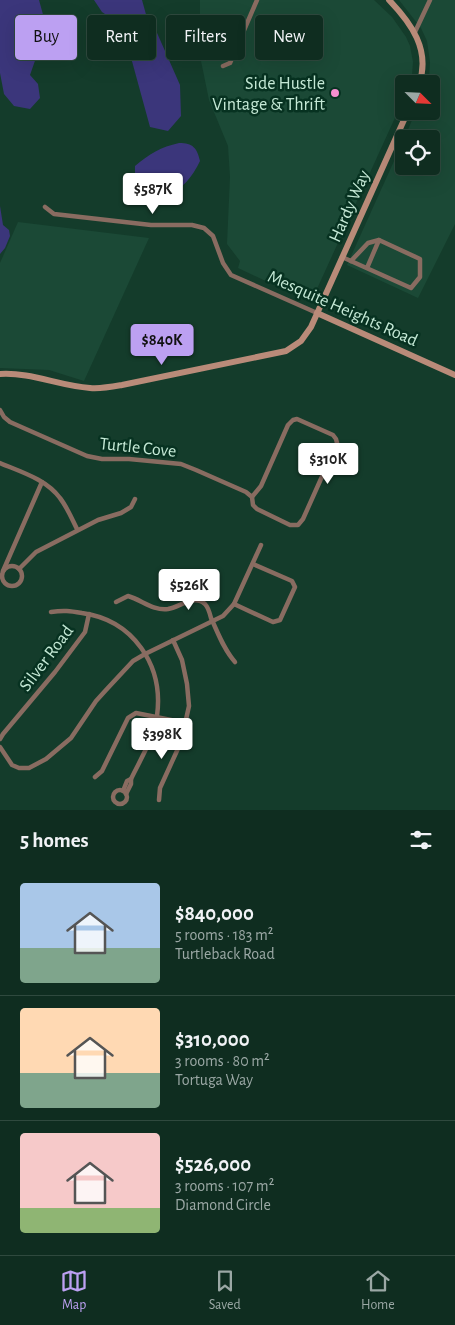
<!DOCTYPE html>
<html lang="en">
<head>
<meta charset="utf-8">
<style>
	:root { --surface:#0f2d20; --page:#1d392d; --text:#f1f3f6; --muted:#9ba8a5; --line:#2f493e; --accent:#bca0f2 }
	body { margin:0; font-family:"Alegreya Sans",sans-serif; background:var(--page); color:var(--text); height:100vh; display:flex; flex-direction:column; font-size:19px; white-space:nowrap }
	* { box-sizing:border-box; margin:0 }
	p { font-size:16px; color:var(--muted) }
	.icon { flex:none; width:28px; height:28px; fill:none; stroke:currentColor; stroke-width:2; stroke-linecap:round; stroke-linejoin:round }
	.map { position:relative; height:810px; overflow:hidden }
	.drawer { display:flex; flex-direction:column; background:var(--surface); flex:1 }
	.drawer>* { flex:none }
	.banner { position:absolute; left:15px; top:15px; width:425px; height:45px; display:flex; gap:10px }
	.needle { width:32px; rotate:114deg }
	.tools { position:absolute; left:395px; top:75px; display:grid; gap:10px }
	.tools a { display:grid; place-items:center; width:45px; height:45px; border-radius:5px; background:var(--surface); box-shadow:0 5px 20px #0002,0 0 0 1px var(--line); font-size:25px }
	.price { position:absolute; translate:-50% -42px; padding:0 11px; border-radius:5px; background:#fff; color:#222; font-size:16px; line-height:32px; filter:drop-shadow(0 1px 2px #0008) }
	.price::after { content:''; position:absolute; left:50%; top:30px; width:15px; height:11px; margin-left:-8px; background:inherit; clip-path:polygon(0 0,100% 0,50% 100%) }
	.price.active { background:var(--accent); color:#111 }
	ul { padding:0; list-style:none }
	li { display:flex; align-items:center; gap:15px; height:125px; padding:0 20px }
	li+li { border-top:1px solid var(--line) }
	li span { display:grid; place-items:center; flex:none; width:140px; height:100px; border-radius:5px; color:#555 }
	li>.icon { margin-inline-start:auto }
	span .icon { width:60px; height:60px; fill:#fffc; stroke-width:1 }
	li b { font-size:21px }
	h2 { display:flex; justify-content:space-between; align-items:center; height:60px; padding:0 20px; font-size:21px }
	.chip { padding:0 18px; border-radius:5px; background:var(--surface); box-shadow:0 5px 20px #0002,0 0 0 1px var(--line); font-size:18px; line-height:45px }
	.chip.active { background:var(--accent); color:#111 }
	.tab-bar { display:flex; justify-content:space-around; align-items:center; height:70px; border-top:1px solid var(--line); background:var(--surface); font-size:14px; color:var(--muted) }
	.tab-bar a { display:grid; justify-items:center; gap:2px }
	.tab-bar .active { color:var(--accent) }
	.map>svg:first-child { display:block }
</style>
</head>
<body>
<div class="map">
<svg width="455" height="810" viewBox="0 0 455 810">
	<rect width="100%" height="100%" fill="#143c2b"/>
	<g fill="#1b4936">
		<polygon points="200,0 374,0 392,17 406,37 410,46 413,62 412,75 409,84 404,84 404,98 311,302 238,268 240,261 227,244 230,177 228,146 209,100 200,56"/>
		<polygon points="399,0 455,0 455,224 418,298 347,265 404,139 404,166 431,166 431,139 404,139 416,111 431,111 431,84 427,84 429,79 430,62 427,41 421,28"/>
		<polygon points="18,222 149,238 84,381 49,370 0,368 0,263"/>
	</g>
	<g fill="#3b367b">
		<polygon points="0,0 39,0 47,29 52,38 51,45 48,51 37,55 30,75 38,84 40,98 30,109 14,106 4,94 0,73"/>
		<polygon points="94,0 142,0 147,18 154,26 180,85 181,116 168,131 150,127 124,32 114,20 102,12"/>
		<path d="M179 143C193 143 197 148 200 161 193 176 180 194 162 195 156 196 150 195 145 195L135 183V166C149 154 161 147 179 143Z"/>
		<polygon points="0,206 3,225 9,230 10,236 5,248 0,254"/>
	</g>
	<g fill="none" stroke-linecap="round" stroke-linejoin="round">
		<g stroke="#896c61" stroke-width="4.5">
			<polyline points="415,32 430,0"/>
			<polyline points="223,66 230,63 257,0"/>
			<polyline points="45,207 54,214 151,225 192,225 204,228 213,236 223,263 231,275 317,313"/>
			<polyline points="342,257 411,288 420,277 420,259 379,240 367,268"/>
			<polyline points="351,261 368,243 379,240"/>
			<polyline points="0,410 4,417 10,422 87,456 102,459 129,459 181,464 196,470 246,492 252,497 253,505 257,509 290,525 298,525 303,519 337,443 336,439 333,435 297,419 293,420 288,425 261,486 252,497"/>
			<path d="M0 463C21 472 46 479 60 498 67 507 72 519 77 529"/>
			<circle cx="12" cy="576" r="10"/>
			<polyline points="19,569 36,552 98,520 121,513 131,507 135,499"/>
			<polyline points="3,571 42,482"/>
			<path d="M116 602 128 596C142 600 153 611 168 609 180 607 194 594 205 604 208 607 210 614 211 618 218 633 224 650 235 662"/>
			<polyline points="234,604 273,622 280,620 295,587 292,581 253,564"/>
			<path d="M51 612C64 610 70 611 82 613 133 620 164 665 157 716 154 738 140 760 131 779V784L126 794"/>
			<polyline points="0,739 3,734 55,672 85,632 89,614"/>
			<polyline points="0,747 12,765 19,768 29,768 46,759 71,738 96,701 106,690 133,661 145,654 223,616 234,604 261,545"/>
			<polyline points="95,777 102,771 128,718 136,713 186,723"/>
			<circle cx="120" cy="797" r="7"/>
			<polyline points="123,791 127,781 131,779"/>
			<polyline points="159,800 160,788 181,742 189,706 187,684 182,660 173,640"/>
		</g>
		<g stroke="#b98b79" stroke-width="6">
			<path d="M389 0C411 23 431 50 419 84"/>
			<polyline points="317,313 455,375"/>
			<path d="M0 374C31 372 59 386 90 388 101 389 111 387 122 385L286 351 301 341 311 327 408 111"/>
		</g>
	</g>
	<circle fill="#f690d0" stroke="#073221" stroke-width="2" cx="335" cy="93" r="5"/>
	<g text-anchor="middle" stroke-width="5" stroke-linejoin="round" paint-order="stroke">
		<g font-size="18" fill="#c5e9d6" stroke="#073221" text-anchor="end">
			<text x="325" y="89">Side Hustle<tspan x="325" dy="21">Vintage &amp; Thrift</tspan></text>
		</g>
		<g font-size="18" fill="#c5e9d6" stroke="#073221">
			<text transform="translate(349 206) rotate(-66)" y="6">Hardy Way</text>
			<text transform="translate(343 308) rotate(24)" y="6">Mesquite Heights Road</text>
			<text transform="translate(138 447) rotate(6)" y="6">Turtle Cove</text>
			<text transform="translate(46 658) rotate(-53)" y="6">Silver Road</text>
		</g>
	</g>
</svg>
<div class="tools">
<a><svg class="needle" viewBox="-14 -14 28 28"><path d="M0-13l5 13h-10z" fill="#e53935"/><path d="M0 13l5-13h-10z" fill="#9ba8a5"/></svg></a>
<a><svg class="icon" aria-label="locate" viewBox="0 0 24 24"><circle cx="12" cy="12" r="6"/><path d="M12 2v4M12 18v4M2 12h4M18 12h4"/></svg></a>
</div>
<b class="price" style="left:153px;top:215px">$587K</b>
<b class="price active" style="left:162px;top:366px">$840K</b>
<b class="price" style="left:328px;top:485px">$310K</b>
<b class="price" style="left:189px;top:611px">$526K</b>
<b class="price" style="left:162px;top:760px">$398K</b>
<div class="banner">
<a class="chip active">Buy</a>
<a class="chip">Rent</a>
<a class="chip">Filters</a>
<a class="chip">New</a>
</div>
</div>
<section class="drawer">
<h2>5 homes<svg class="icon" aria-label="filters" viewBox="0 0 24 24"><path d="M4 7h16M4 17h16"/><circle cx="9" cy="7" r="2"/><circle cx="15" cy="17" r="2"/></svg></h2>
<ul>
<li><span style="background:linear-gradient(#a9c7e8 65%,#7fa58c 0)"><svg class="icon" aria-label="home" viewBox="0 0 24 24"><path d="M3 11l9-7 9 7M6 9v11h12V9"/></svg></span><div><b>$840,000</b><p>5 rooms · 183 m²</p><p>Turtleback Road</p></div></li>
<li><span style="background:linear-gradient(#ffd9b3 65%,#7fa58c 0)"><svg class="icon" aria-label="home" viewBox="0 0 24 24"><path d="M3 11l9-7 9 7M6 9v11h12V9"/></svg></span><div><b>$310,000</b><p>3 rooms · 80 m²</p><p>Tortuga Way</p></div></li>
<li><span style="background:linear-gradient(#f6c9c9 75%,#8fb573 0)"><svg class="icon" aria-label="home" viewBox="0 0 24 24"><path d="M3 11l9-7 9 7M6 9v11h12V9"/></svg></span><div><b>$526,000</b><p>3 rooms · 107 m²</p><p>Diamond Circle</p></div></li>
</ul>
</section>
<nav class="tab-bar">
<a class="active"><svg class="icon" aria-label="map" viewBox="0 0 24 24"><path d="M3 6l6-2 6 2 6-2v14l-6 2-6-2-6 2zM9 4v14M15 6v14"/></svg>Map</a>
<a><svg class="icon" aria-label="saved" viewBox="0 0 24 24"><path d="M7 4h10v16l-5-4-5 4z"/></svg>Saved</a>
<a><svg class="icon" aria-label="home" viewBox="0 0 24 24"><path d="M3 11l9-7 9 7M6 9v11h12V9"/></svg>Home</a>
</nav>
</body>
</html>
